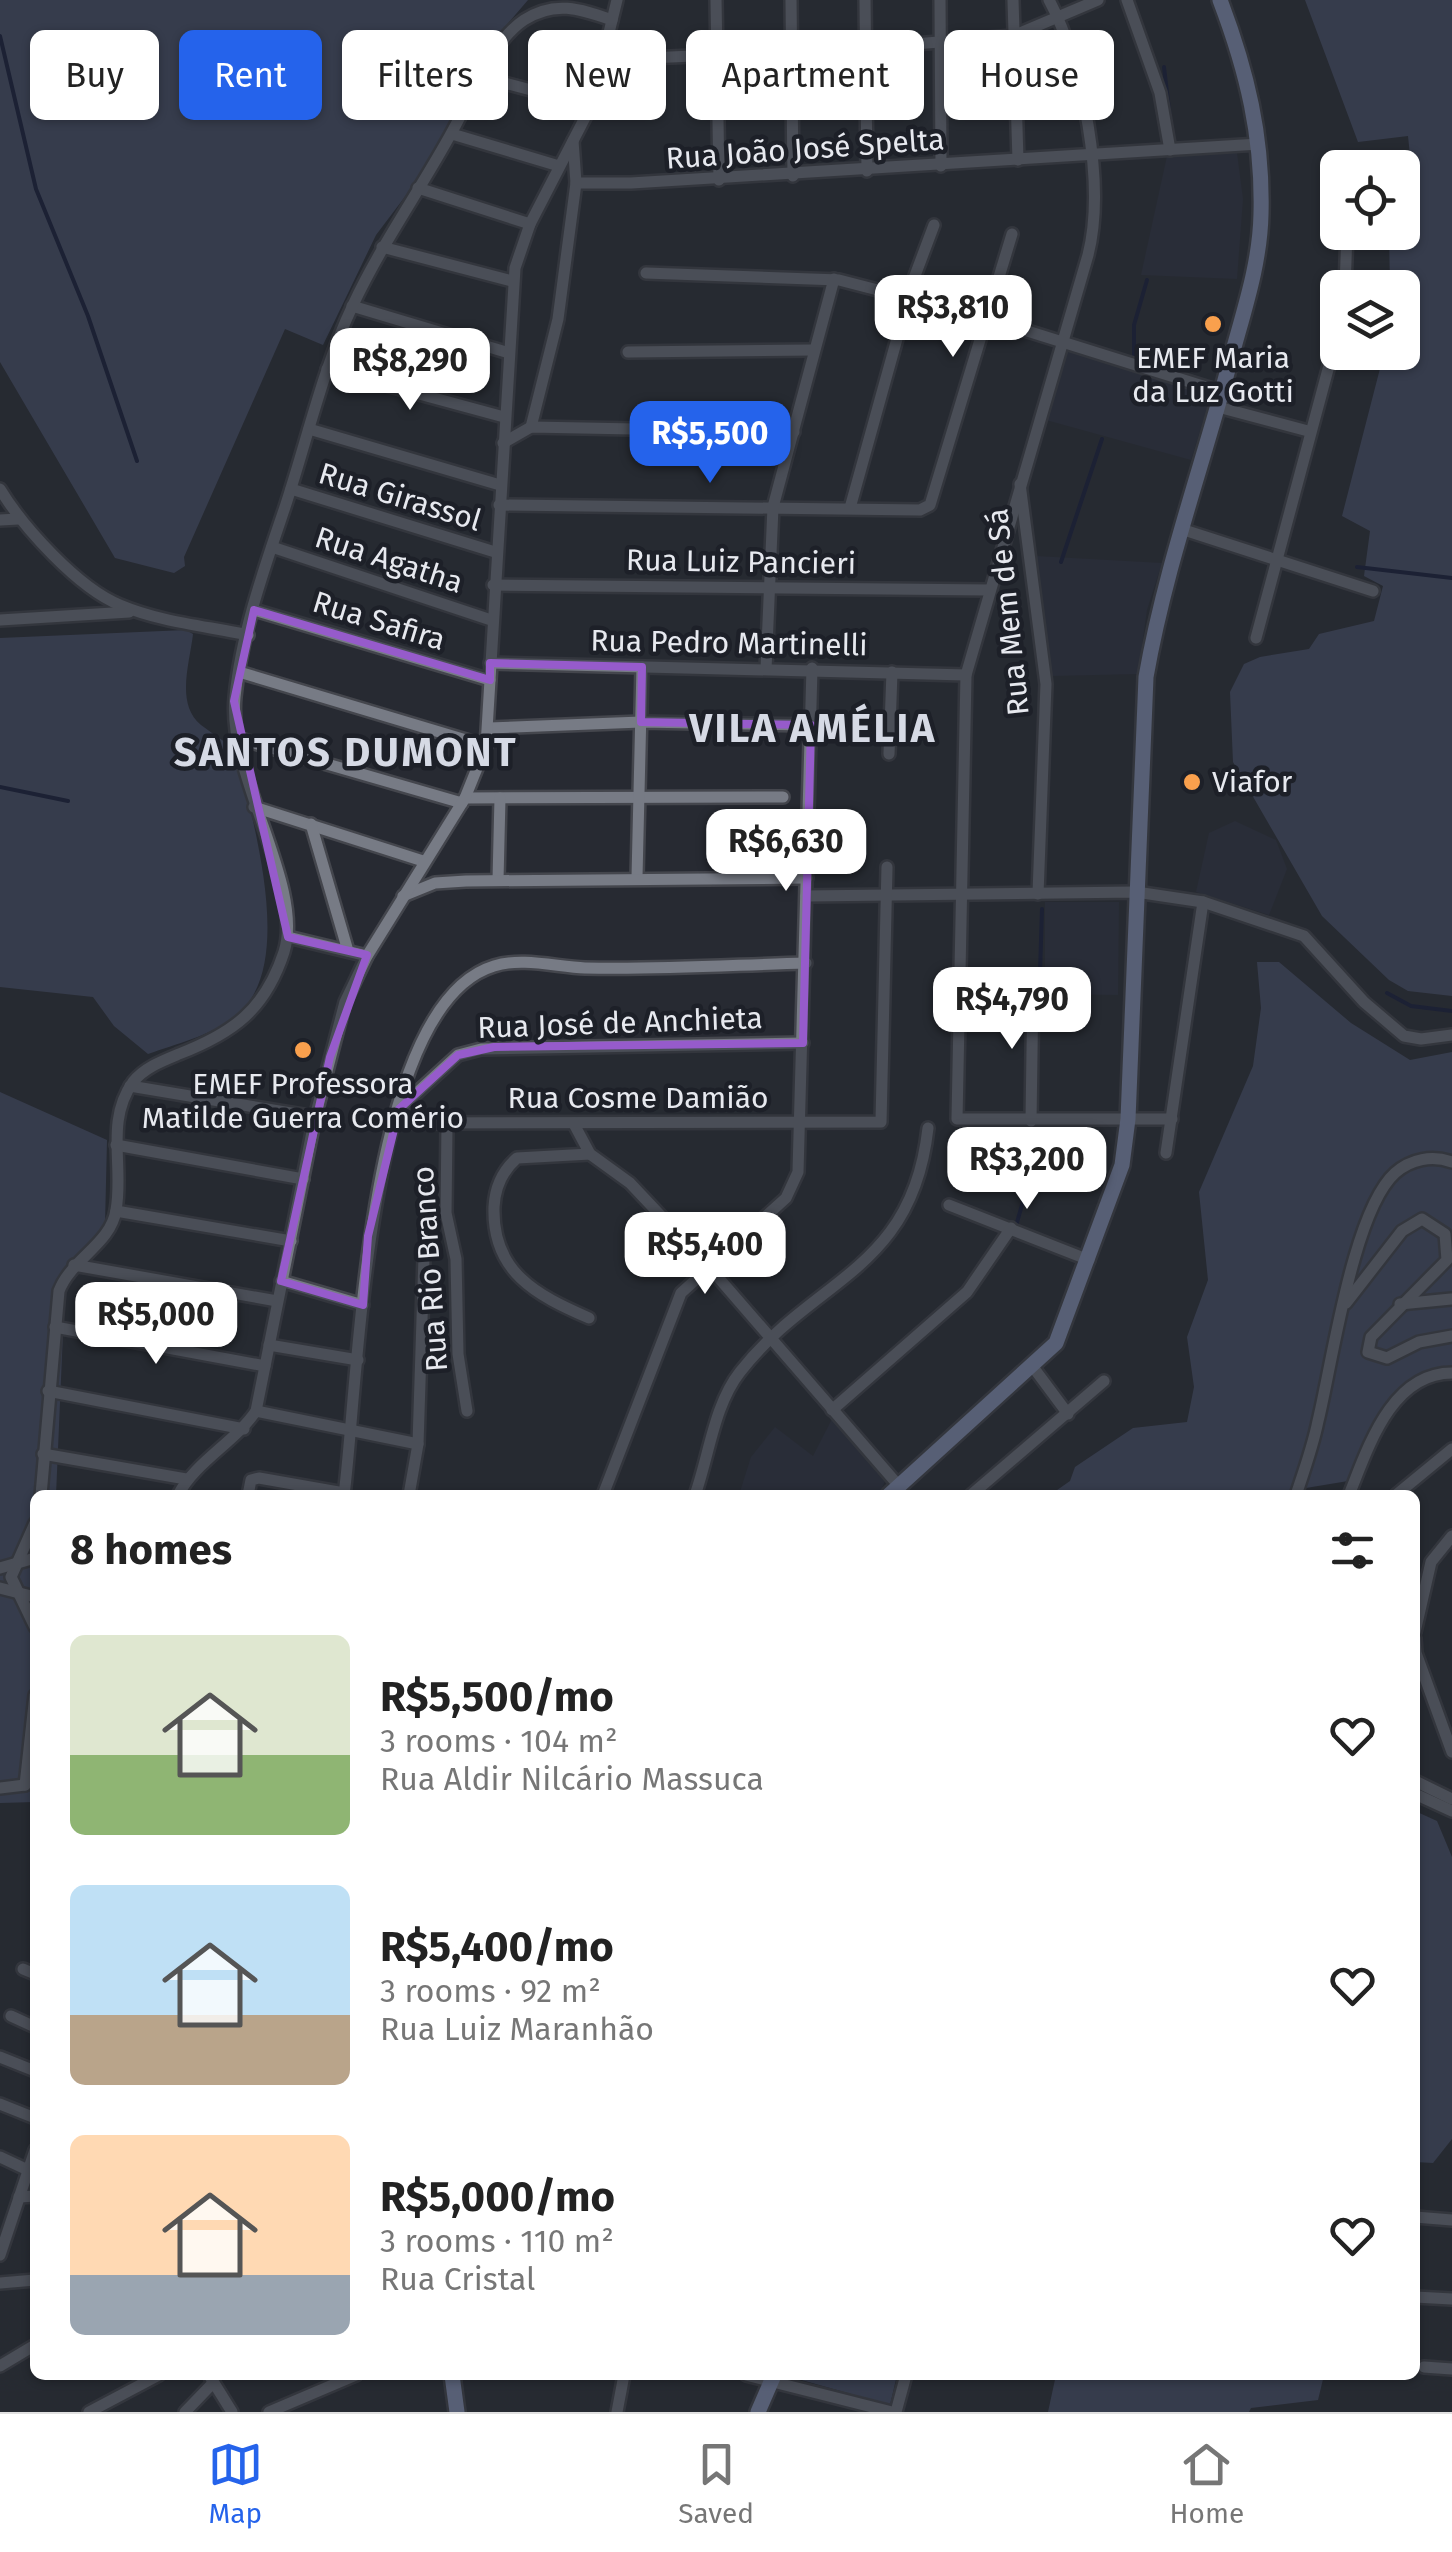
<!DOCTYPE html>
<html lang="en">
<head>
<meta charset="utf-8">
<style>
	:root { --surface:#fff; --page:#f6f6f6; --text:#222; --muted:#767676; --line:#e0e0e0; --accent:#2563eb }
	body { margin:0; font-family:"Fira Sans",sans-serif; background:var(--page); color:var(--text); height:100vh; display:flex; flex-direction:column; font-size:38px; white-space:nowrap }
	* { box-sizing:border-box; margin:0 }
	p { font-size:32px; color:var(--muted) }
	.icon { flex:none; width:55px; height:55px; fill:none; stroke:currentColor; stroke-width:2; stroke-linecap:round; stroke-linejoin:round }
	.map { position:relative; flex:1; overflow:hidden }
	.sheet { position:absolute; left:30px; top:1490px; width:1390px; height:890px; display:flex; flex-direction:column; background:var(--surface); border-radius:15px; box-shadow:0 2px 8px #0004 }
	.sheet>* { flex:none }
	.guide { position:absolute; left:30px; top:30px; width:1392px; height:90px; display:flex; gap:20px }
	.buttons { position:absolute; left:1320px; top:150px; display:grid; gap:20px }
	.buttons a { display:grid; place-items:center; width:100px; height:100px; border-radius:15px; background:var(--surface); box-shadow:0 2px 8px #0004; font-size:50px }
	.price { position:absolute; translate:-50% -85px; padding:0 22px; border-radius:20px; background:#fff; color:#222; font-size:32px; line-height:65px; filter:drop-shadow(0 2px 5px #0008) }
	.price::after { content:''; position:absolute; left:50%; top:60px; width:30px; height:22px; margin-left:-15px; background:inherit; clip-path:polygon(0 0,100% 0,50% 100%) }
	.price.on { background:var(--accent); color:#fff }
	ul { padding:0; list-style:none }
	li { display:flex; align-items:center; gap:30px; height:250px; padding:0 40px }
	li span { display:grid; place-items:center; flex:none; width:280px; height:200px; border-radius:15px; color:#555 }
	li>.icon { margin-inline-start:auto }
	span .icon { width:120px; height:120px; fill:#fffc; stroke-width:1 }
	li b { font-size:42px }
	h2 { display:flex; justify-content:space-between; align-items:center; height:120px; padding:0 40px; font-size:42px }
	.pill { padding:0 35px; border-radius:15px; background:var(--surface); box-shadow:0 2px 8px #0004; font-size:35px; line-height:90px }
	.pill.on { background:var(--accent); color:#fff }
	.menu { display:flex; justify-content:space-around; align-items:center; height:140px; border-top:2px solid var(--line); background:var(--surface); font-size:28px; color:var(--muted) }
	.menu a { display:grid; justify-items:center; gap:5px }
	.menu .on { color:var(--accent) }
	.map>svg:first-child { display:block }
</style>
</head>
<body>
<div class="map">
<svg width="1452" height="2412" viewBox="0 0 1452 2412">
	<rect width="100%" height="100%" fill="#272a32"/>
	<g fill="#2d3240">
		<polygon points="1237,153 1243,199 1237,279 1141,275 1167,156"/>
		<polygon points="1065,349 1197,389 1208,405 1191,460 1046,420"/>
		<polygon points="1036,556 1162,563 1147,610 1138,674 1052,676"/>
		<polygon points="1235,821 1276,840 1287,869 1269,915 1196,892 1209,833"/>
		<polygon points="1045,902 1119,902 1118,995 1045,994"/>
		<polygon points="832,1419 885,1481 879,1495 739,1495 751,1457 775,1427 813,1456"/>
	</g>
	<g fill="#4a536d">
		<polygon points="0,0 528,0 497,36 447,141 376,235 323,345 285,329 184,557 185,566 174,573 115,558 0,362"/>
		<polygon points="1305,0 1452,0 1452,996 1408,991 1389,980 1322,916 1233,762 1230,692 1244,664 1260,657 1309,649 1319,634 1374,621 1383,586 1364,576 1370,531 1342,516 1384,353 1402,352 1402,288 1390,287 1389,233 1402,232 1403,217 1416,214 1408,136 1358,142"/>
		<path d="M186 630 193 634C190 662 175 704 201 725 214 735 226 741 238 754 251 821 300 970 233 1018 209 1036 176 1044 148 1054L114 1026 93 997 0 987V638Z"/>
		<path d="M1257 962H1279L1351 1023 1410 1060 1452 1052V1366C1385 1379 1375 1425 1348 1481L1294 1490 1292 1495H1050L1070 1481 1075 1467 1133 1428 1187 1422 1194 1387 1187 1337 1208 1280 1199 1192 1253 1066 1261 1008Z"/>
		<polygon points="0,1092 107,1140 105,1224 65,1286 56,1495 35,1495 35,1802 0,1803"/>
		<polygon points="1415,1811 1437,1821 1452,1857 1452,2139 1433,2163 1415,2162"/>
		<polygon points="784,2375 897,2375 890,2405"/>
		<polygon points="1056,2375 1324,2375 1318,2400 1251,2408 1249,2412 1048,2412"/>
	</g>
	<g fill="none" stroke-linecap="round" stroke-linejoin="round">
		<g stroke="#101738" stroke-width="4">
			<polyline points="0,36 36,189 88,316 137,461"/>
			<polyline points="1164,67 1171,127"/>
			<polyline points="1134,355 1134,325 1147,280"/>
			<polyline points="1061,562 1102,439"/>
			<polyline points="1357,567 1452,578"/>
			<polyline points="0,787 68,801"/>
			<polyline points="1387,993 1411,1006 1452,1011"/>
			<polyline points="1037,1069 1042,909"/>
			<polyline points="1016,1226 1029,1180 1034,1136"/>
		</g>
		<defs>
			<g id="minor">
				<polyline points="716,0 719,180"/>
				<polyline points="791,0 793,176"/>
				<polyline points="865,0 867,171"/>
				<polyline points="940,0 941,166"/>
				<polyline points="1013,0 1018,160"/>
				<path d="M1049 0C1083 63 1106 185 1088 255L966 675 957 1119H1172"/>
				<polyline points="1127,0 1160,93 1170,150"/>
				<polyline points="605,60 865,48 1013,36 1098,0"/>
				<polyline points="482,77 591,106"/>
				<polyline points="452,134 559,166"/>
				<polyline points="573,141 576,183 631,183 1259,144"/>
				<polyline points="418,188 530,224"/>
				<polyline points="382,247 512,281"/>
				<polyline points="646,273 839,280 986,318 1222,392"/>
				<polyline points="1345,288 1347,232"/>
				<polyline points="352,306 509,353"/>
				<polyline points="628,352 813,350"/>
				<polyline points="327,369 504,417"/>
				<polyline points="1218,407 1308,431"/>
				<polyline points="531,427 558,319 576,183"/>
				<polyline points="309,429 500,485"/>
				<polyline points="503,443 531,427 794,432"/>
				<polyline points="1020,484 1046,684 1038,894"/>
				<path d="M0 489C23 527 78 588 120 605 160 622 206 626 248 635"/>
				<polyline points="291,489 495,552"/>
				<polyline points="499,505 920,510 930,505 1012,234"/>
				<polyline points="850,508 913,281 934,225"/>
				<polyline points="0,520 18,519"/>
				<polyline points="1181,529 1373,591"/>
				<polyline points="272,547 491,620"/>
				<polyline points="493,585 989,590"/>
				<polyline points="254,610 490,680"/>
				<polyline points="0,620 129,612"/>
				<polyline points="1256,638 1338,332"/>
				<polyline points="490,663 966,675"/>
				<polyline points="766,669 773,507 834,279"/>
				<polyline points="239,672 486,746"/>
				<polyline points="489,728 641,722 811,725"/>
				<polyline points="237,738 462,803"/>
				<polyline points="889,754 892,672"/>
				<polyline points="465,798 783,797"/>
				<polyline points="254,807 423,861"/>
				<polyline points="311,824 348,951"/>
				<polyline points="637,877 642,667"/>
				<polyline points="498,880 500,798"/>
				<polyline points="403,896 435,883 466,881 807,878"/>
				<polyline points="806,896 1136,892 1203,902 1304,936 1364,1002 1404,1036 1421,1039 1452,1035"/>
				<polyline points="288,937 367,956"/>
				<polyline points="130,1086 315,1117"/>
				<polyline points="399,1109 458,1055 481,1049 803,1043"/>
				<polyline points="1031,1121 1033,984"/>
				<polyline points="395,1123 881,1122 887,867"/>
				<polyline points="447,1124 446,1213 456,1259 458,1354 467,1411"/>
				<polyline points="574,1124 590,1154 630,1183 710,1268 899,1486"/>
				<polyline points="116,1145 303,1179"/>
				<polyline points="1166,1153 1203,902"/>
				<polyline points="949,1205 1089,1260"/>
				<polyline points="116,1211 291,1241"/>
				<polyline points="74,1265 277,1301"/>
				<polyline points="281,1281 363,1305"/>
				<polyline points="1346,1303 1402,1231 1422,1219 1445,1234 1447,1260 1371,1337 1368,1352 1387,1358 1419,1342 1452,1336"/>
				<polyline points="1400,1304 1451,1299"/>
				<path d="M589 1318C536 1295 492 1272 494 1207 495 1188 502 1171 517 1158L590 1154"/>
				<polyline points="55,1327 265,1366"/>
				<polyline points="269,1345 358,1360"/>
				<polyline points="1033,1367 1068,1414"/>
				<polyline points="48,1391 244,1429"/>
				<polyline points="832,1410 967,1292 1011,1228"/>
				<polyline points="256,1411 418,1444"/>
				<polyline points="43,1454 186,1479"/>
				<path d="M41 1495 59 1291C71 1259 111 1244 116 1210 124 1167 105 1121 133 1082 144 1068 162 1061 179 1054 233 1033 265 1010 284 952 305 885 227 777 235 697 241 634 264 569 284 510 307 441 322 370 353 305 382 243 421 189 453 130 472 96 491 42 524 20 555 0 580 9 612 20"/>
				<path d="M178 1495C196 1461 234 1443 256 1411L315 1117 345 1002 367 956 465 798 486 746 515 268 530 224 591 106 617 0"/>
				<polyline points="248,1495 251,1480 259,1478 344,1493"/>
				<path d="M344 1495C359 1381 365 1005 494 966 522 957 557 967 585 968 658 970 732 965 806 963"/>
				<polyline points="409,1495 418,1444 424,1257"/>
				<polyline points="603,1495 681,1293 786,1198 798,1172 812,668"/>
				<path d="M695 1495C709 1456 714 1405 740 1372 814 1277 912 1272 928 1128"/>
				<polyline points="971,1495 1104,1381"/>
				<path d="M1296 1495C1304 1471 1313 1446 1318 1421 1332 1364 1353 1211 1395 1173 1411 1159 1432 1155 1452 1162"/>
				<path d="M1349 1495C1368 1448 1391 1373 1452 1373"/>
				<polyline points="1396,1495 1452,1449"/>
				<polyline points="35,1523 11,1577 35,1627"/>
				<polyline points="0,1568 35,1558"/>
				<polyline points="0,1588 35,1597"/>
				<polyline points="1415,1632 1431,1562 1452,1536"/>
				<polyline points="1415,1638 1416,1653 1452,1752"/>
				<polyline points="1415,1781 1452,1799"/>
				<polyline points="25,1785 35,1695"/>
				<polyline points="0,1788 25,1785"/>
				<polyline points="1415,1794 1452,1811"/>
				<polyline points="23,1969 35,1974"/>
				<polyline points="11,2016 35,2027"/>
				<polyline points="0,2057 35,2071"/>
				<polyline points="0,2104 35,2118"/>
				<polyline points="0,2157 32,2172"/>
				<polyline points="19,2197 35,2196"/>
				<polyline points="1415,2217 1452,2220"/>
				<polyline points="0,2255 35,2150"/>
				<polyline points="0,2283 35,2280"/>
				<polyline points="1415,2297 1452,2299"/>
				<polyline points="0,2366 35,2345"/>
				<polyline points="1424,2367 1452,2369"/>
				<polyline points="209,2375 232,2412"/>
				<polyline points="746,2375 892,2412"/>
				<polyline points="89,2412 159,2375"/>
				<polyline points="185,2412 213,2383"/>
				<polyline points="269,2412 356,2375"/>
				<polyline points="617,2412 624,2375"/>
				<polyline points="896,2412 906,2375"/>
			</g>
			<g id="major">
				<path d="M889 1495 1056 1343 1122 1165 1128 1119 1146 677C1165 569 1202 467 1230 362 1243 313 1260 265 1261 214 1263 137 1247 71 1220 0"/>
				<polyline points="452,2375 457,2412"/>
				<polyline points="758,2412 774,2375"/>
			</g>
		</defs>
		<use href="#minor" stroke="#44464d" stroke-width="16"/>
		<use href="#major" stroke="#44464d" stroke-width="20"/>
		<use href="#minor" stroke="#777b85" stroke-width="11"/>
		<use href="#major" stroke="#93a0c7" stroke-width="15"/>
	</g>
	<path d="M0 0H1452V2412H0ZM254 610 490 680V663L642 667 641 722 811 725 803 1043 494 1047 458 1055 399 1109 368 1236 363 1305 281 1281 330 1057 367 955 288 937 234 701Z" fill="#272a32" fill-opacity=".55" fill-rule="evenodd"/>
	<path fill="none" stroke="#965bcb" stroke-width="8" stroke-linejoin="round" d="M254 610 490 680V663L642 667 641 722 811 725 803 1043 494 1047 458 1055 399 1109 368 1236 363 1305 281 1281 330 1057 367 955 288 937 234 701Z"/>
	<g fill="#f9a04d" stroke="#1d2028" stroke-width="4">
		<circle cx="1213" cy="324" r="10"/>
		<circle cx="1192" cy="782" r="10"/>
		<circle cx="303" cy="1050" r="10"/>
	</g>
	<g text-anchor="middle" stroke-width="9" stroke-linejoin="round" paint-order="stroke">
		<g font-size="30" fill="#e7e9ef" stroke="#1d2028">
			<text transform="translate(805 149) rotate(-4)" y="10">Rua João José Spelta</text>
			<text transform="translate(400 497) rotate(17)" y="10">Rua Girassol</text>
			<text transform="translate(389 560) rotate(18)" y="10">Rua Agatha</text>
			<text transform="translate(741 562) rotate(1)" y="10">Rua Luiz Pancieri</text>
			<text transform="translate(1008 612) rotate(-96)" y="10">Rua Mem de Sá</text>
			<text transform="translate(379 621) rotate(17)" y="10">Rua Safira</text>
			<text transform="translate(729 643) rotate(1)" y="10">Rua Pedro Martinelli</text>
			<text transform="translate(620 1023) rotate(-2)" y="10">Rua José de Anchieta</text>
			<text x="638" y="1108">Rua Cosme Damião</text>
			<text transform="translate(430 1269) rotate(-94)" y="10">Rua Rio Branco</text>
		</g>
		<g font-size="30" fill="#e7e9ef" stroke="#1d2028">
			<text x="1213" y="368">EMEF Maria<tspan x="1213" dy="34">da Luz Gotti</tspan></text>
			<text x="1212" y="792" text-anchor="start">Viafor</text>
			<text x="303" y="1094">EMEF Professora<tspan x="303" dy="34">Matilde Guerra Comério</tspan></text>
		</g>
		<g font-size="40" font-weight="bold" letter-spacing="2.5" fill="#d6dae5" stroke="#1d2028">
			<text x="813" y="742">VILA AMÉLIA</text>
			<text x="346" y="766">SANTOS DUMONT</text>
		</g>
	</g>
</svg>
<div class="buttons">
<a><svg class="icon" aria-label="locate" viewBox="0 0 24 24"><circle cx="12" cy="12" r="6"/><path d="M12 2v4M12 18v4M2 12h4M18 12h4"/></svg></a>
<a><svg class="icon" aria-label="layers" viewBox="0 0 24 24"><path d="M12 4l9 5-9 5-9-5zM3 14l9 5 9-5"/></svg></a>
</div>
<b class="price" style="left:953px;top:360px">R$3,810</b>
<b class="price" style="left:410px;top:413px">R$8,290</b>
<b class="price on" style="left:710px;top:486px">R$5,500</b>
<b class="price" style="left:786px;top:894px">R$6,630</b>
<b class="price" style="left:1012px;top:1052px">R$4,790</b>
<b class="price" style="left:1027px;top:1212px">R$3,200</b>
<b class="price" style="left:705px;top:1297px">R$5,400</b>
<b class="price" style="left:156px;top:1367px">R$5,000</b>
<div class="guide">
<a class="pill">Buy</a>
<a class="pill on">Rent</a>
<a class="pill">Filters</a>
<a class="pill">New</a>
<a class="pill">Apartment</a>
<a class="pill">House</a>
</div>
<section class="sheet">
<h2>8 homes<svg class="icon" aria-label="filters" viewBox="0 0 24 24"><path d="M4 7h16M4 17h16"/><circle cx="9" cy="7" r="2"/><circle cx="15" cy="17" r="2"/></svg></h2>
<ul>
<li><span style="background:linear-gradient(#dfe7d0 60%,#8fb573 0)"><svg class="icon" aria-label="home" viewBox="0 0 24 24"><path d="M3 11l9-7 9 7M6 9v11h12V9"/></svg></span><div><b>R$5,500/mo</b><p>3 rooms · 104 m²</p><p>Rua Aldir Nilcário Massuca</p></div><svg class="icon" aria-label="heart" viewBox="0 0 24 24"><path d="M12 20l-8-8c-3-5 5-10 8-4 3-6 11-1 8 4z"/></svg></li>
<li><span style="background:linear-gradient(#bfe0f5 65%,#b9a48a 0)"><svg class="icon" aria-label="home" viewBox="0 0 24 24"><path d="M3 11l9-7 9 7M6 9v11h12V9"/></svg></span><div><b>R$5,400/mo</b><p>3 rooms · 92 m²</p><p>Rua Luiz Maranhão</p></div><svg class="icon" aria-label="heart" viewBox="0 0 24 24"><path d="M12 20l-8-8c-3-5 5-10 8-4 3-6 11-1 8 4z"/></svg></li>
<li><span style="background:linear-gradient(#ffd9b3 70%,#9aa5b1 0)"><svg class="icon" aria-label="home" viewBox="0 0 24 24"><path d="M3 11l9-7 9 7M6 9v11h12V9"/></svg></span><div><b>R$5,000/mo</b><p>3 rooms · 110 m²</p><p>Rua Cristal</p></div><svg class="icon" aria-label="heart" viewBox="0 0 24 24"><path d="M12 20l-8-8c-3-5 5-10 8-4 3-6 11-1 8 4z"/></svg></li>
</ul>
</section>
</div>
<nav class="menu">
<a class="on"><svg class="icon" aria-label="map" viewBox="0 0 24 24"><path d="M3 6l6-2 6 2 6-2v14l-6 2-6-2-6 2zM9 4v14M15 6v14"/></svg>Map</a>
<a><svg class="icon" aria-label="saved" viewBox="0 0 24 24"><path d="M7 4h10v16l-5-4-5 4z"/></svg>Saved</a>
<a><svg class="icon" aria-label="home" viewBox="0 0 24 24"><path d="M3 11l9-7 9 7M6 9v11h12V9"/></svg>Home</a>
</nav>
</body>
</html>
